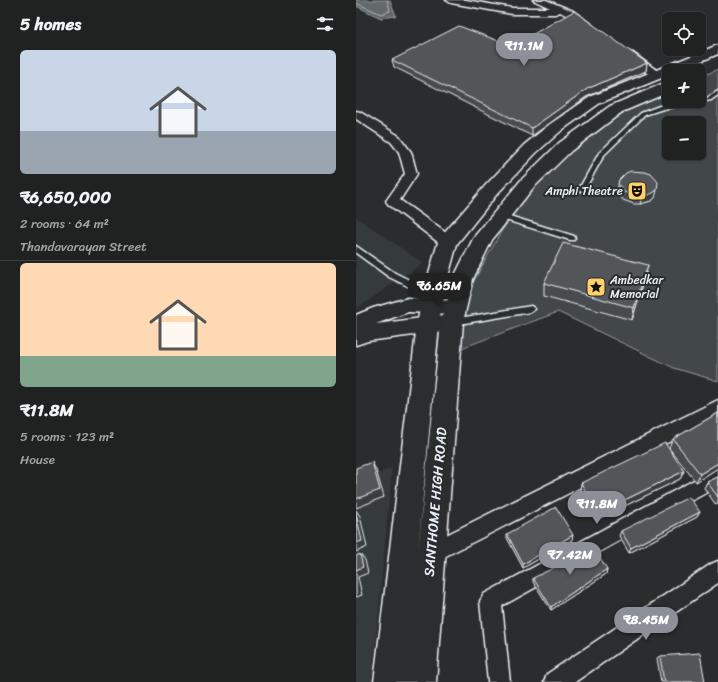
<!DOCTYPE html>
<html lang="en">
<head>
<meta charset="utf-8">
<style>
	:root { --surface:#202222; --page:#2d2f2f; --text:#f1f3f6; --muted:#a2a4a5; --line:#3d3f40; --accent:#8c9099 }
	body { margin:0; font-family:Sriracha,sans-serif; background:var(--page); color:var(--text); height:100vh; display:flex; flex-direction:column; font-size:15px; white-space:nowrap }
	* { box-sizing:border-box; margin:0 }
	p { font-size:13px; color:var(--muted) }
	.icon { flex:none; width:22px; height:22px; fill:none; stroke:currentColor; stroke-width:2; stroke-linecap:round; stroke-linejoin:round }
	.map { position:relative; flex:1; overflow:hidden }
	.drawer { display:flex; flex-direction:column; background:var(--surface); width:356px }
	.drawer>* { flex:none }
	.controls { position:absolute; left:306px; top:12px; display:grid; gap:8px }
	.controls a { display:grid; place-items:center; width:44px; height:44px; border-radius:6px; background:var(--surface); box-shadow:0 1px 3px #0004,0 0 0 1px var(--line); font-size:20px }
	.price { position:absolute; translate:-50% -34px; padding:0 9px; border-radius:14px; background:var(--accent); color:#fff; font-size:13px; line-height:26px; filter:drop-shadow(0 1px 2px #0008) }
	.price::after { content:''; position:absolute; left:50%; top:24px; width:12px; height:9px; margin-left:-6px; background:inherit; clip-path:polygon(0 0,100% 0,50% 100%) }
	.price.current { background:#222; color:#fff }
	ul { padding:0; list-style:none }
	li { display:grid; align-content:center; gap:8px; height:212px; padding:0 20px }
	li+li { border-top:1px solid var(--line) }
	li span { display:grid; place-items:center; height:124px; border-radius:6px; color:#555 }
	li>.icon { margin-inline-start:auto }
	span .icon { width:72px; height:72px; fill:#fffc; stroke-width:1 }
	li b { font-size:17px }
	h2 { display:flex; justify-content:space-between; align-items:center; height:48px; padding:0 20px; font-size:17px }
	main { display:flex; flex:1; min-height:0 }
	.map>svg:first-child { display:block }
</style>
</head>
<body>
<main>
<section class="drawer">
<h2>5 homes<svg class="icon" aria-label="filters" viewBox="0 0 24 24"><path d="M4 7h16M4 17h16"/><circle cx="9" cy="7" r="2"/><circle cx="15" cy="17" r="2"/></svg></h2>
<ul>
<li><span style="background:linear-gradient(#c9d6e8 65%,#9aa5b1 0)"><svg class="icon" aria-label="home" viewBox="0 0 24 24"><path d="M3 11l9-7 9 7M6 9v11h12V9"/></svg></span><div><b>₹6,650,000</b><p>2 rooms · 64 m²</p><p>Thandavarayan Street</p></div></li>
<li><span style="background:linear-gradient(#ffd9b3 75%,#7fa58c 0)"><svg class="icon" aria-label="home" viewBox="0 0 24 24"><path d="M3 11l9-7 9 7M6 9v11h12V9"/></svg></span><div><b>₹11.8M</b><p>5 rooms · 123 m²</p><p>House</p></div></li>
</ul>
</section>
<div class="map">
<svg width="362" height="682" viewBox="0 0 362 682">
	<rect width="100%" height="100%" fill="#2a2d2e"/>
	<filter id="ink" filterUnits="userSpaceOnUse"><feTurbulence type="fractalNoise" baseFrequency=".025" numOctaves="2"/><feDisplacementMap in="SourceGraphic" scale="8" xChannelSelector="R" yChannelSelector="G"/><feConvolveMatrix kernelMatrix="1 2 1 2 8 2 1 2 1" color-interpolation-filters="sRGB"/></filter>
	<g filter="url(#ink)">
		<g fill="#363a3b">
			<polygon points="0,217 67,263 0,309"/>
			<polygon points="36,468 16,682 0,682 0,483"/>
		</g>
		<path fill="#424648" stroke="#959ca0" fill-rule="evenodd" d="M362 69V381L318 368 202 312 103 349 115 286 145 232 174 190 218 147 270 111 313 92V101H343V78ZM313 123H343V153H313Z"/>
		<polygon fill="#63686b" stroke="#989fa3" points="0,0 34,0 40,16 25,18 0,6"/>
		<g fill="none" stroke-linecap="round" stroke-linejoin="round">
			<polyline stroke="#b3bac0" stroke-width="1" points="0,3 25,14 34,11 31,0"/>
			<defs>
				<g id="service">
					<polygon points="362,91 362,95 355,100 307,109 289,115 248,155 228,191 224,191 223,189 243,153 285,113 306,105 332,101 343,101 343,99 351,98"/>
					<polygon points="143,214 147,214 218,236 219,238 218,240 214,240 143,218"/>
					<polygon points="0,246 39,273 80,293 81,295 80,297 74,297 33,277 0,253"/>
					<polygon points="175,306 179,309 175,312 97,325 94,324 93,322 94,320 97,319"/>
				</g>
				<g id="minor">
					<path d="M90 0H110L156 8H194L177 0H190L217 11 236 25 231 28C221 25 213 16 204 12L200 14H156L95 3Z"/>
					<polygon points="273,52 277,53 303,72 304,74 303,76 295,76 269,57 268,55 269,53"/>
					<polygon points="0,111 4,112 43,136 55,152 61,174 44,200 97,238 99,242 97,246 92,247 87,246 32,204 30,201 49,174 43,152 35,142 0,119"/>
					<polygon points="362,400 362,417 82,560 75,563 68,560 65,553 68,546"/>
					<polygon points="362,467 362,486 146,606 154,682 132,682 124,601 128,594"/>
					<polygon points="362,561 362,583 219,682 188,682 191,674 355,564"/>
				</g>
				<path id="tertiary" d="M52 298 99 300 106 302 109 307 106 312 96 314 103 317 106 322 103 327 96 330 12 341 0 345V315L17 308ZM52 312 96 314 20 324Z"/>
				<polygon id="primary" points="362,45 362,54 322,71 313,71 313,75 244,103 206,130 180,153 141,194 101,244 87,295 83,324 62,550 85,322 97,279 118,237 165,180 203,143 254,106 313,81 313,92 266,112 215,151 177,188 136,240 117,279 107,322 80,682 18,682 61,324 67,295 82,242 85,237 129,186 168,145 194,124 234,97"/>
			</defs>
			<use href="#service" stroke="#e8f1f8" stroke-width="3"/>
			<use href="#minor" stroke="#e8f1f8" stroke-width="3"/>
			<use href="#tertiary" stroke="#e8f1f8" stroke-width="3"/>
			<use href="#primary" stroke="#e8f1f8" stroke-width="3"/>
			<use href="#service" fill="#2a2d2e" fill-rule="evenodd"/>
			<use href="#minor" fill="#2a2d2e" fill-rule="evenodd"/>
			<use href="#tertiary" fill="#2a2d2e" fill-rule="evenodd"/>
			<use href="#primary" fill="#2a2d2e" fill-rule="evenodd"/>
		</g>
		<g fill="#474b4d" stroke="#e8f1f8">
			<polygon points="156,46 291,63 290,71 230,97 176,136 38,67 36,60"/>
			<polygon points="263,180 299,198 295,201 284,204 278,204 267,200 261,192"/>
			<polygon points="289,278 276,320 188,296 188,283"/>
			<polygon points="362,413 362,468 340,482 313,448 317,439"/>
			<polygon points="328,471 324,479 240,520 224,490 225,483"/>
			<polygon points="362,477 362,504 360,505 348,488 351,482"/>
			<polygon points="344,512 341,517 273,553 263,536 265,531"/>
			<polygon points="151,534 216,540 167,568 151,538"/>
			<polygon points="251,569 250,574 195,610 177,582 177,578"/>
			<polygon points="304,656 349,682 305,682 301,658"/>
		</g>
		<g fill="#3a3d3e" stroke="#e8f1f8">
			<polygon points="291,63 290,71 230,97 176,136 176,128 231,89"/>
			<polygon points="301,190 299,198 295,201 284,204 286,197"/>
			<polygon points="292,265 289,278 276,320 278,308"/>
			<polygon points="16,462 20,470 28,497 0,508 0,499"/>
			<polygon points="362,463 362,468 340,482 344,474"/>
			<polygon points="328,471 324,479 240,520 242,513"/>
			<polygon points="0,510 4,516 11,547 0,552"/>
			<polygon points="344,512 341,517 273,553 275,548"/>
			<polygon points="217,535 216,540 167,568 167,564"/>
			<polygon points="4,554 9,560 12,573 2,577 6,595 0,597 0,570"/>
			<polygon points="251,569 250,574 195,610 195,607"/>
		</g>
		<g fill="#535759" stroke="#e8f1f8">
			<polygon points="218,11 291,63 231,89 176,128 36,60 103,26 156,46"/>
			<polygon points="275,171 289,172 295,174 302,182 301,190 297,193 286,197 279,196 268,192 262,184 263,180 270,173"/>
			<polygon points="207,243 292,265 278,308 188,283"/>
			<polygon points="362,413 362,463 344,474 317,439"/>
			<polygon points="309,443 328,471 242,513 225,483"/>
			<polygon points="16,462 24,490 0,499 0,468"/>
			<polygon points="362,477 362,497 351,482"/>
			<polygon points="333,497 344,512 275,548 265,531"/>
			<polygon points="200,507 217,535 167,564 151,534"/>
			<polygon points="0,513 6,541 0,543"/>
			<polygon points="238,548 251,569 195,607 177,578"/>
			<polygon points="4,554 7,567 0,570 0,556"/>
			<polygon points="344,653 349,682 308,682 304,656"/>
		</g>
	</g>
	<defs>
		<symbol id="theatre-square" viewBox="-11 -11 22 22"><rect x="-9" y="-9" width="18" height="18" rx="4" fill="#ffd166" stroke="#2a2d2e"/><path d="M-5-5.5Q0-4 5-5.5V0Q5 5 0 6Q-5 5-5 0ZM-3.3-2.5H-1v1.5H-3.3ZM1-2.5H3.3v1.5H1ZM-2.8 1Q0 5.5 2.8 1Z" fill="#111"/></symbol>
		<symbol id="sight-square" viewBox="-11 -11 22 22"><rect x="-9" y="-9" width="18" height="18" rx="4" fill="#ffd166" stroke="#2a2d2e"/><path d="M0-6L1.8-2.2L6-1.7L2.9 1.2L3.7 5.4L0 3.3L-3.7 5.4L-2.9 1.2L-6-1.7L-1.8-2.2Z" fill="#111"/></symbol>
	</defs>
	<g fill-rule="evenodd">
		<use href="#theatre-square" x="270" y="180" width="22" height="22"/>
		<use href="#sight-square" x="229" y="276" width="22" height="22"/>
	</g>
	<g text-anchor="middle" stroke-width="4" stroke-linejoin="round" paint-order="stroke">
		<g font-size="12" fill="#e8f1f8" stroke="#2a2d2e" text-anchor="end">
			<text x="267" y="195">Amphi Theatre</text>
			<text x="254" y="284" text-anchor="start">Ambedkar<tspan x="254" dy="14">Memorial</tspan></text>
		</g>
		<g font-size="14" fill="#e8f1f8" stroke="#2a2d2e">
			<text transform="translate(79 502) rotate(-85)" y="5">SANTHOME HIGH ROAD</text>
		</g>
	</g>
</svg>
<div class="controls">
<a><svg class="icon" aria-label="locate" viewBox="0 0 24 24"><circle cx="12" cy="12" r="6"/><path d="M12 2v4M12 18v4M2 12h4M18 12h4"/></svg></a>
<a>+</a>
<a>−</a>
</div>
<b class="price" style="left:168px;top:67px">₹11.1M</b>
<b class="price current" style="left:83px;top:307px">₹6.65M</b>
<b class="price" style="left:241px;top:525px">₹11.8M</b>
<b class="price" style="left:214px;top:576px">₹7.42M</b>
<b class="price" style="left:290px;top:641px">₹8.45M</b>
</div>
</main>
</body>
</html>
